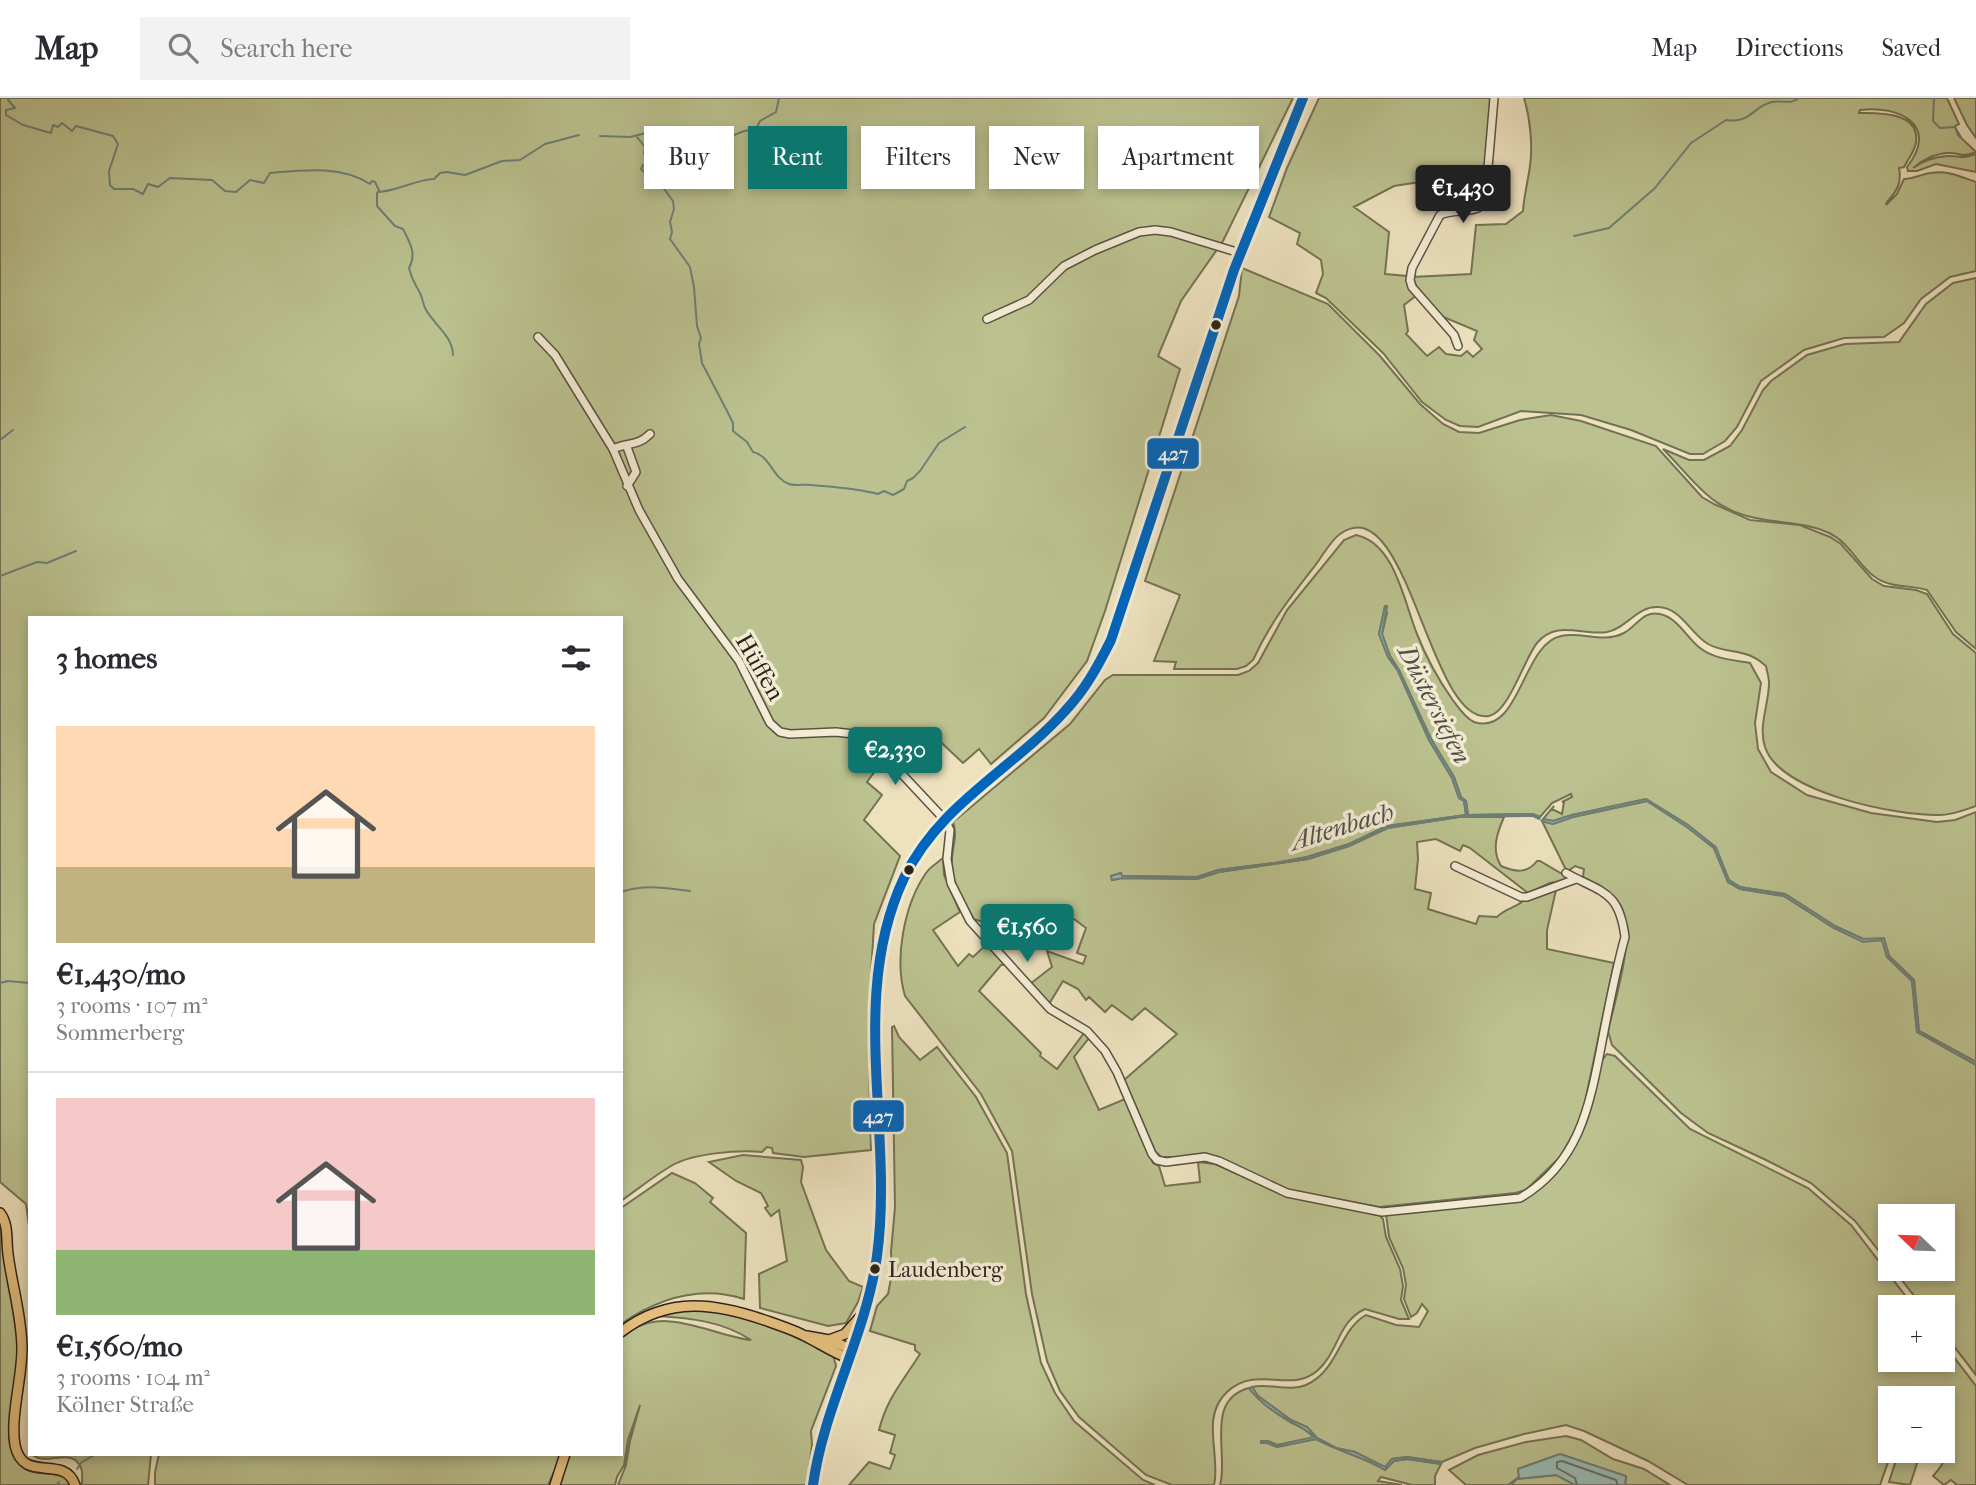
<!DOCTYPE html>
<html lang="en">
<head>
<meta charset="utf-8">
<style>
	:root { --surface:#fff; --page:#f2f2f3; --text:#2b2b33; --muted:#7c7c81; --line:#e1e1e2; --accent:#0f766e }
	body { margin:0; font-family:"IM FELL French Canon",serif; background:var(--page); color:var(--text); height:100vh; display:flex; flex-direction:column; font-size:26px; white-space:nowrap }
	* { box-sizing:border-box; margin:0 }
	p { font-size:23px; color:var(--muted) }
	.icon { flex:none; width:38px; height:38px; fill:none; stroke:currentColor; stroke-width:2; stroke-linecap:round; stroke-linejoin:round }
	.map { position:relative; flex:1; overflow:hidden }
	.side { position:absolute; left:28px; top:518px; width:595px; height:840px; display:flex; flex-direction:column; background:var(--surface); border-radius:0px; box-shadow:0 4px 10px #0003 }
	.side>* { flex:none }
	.guide { position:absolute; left:644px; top:28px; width:665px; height:63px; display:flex; gap:14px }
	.needle { width:46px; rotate:293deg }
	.tools { position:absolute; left:1878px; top:1106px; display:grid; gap:14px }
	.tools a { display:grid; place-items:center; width:77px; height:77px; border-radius:0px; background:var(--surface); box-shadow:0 4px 10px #0003; font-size:35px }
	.price { position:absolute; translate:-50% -60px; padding:0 16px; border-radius:7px; background:var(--accent); color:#fff; font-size:23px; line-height:46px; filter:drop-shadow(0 2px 4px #0008) }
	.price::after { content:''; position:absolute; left:50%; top:42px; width:21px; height:16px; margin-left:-10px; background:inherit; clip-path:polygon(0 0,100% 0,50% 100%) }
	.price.selected { background:#222; color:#fff }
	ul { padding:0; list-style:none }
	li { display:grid; align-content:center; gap:14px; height:371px; padding:0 28px }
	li+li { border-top:2px solid var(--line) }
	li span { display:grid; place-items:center; height:217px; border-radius:0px; color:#555 }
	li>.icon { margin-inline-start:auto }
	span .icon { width:126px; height:126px; fill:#fffc; stroke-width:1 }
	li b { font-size:30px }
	h2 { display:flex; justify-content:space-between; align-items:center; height:84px; padding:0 28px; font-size:30px }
	.pill { padding:0 24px; border-radius:0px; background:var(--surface); box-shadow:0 4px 10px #0003; font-size:24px; line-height:63px }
	.pill.selected { background:var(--accent); color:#fff }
	header { display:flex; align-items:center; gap:42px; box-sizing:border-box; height:98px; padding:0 35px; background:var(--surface); border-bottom:2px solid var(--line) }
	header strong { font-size:33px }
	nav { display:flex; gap:38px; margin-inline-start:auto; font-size:24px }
	.search { width:490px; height:63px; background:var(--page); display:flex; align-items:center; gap:18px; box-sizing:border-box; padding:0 24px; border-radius:0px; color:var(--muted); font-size:26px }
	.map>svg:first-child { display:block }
</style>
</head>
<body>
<header>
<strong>Map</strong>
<div class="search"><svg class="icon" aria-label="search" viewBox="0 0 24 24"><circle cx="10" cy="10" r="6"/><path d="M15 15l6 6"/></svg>Search here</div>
<nav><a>Map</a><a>Directions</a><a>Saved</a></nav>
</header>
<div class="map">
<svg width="1976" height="1387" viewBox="0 0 1976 1387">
	<rect width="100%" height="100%" fill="#ede1be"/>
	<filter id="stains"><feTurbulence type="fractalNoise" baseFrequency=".00286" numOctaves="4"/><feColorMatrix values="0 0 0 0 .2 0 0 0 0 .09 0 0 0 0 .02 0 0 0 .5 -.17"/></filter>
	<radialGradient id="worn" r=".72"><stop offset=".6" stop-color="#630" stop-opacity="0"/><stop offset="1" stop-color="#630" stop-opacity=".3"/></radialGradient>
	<g fill="#bbc28f" stroke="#747254" stroke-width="2">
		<path d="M0 0H1293L1223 143 1181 203 1158 258 1180 271 1105 513 1087 563 1044 620 991 666 979 651 963 665 930 634 901 670 870 638 866 643 884 661 867 684 882 697 864 722 900 758 874 826 868 928 871 1052 804 1059 773 1055 772 1050 767 1049 762 1054C737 1052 693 1055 671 1068 654 1078 638 1091 621 1103V520H30V1135L26 1106 0 1084Z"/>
		<path d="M1319 0H1491L1485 74 1394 88 1354 109 1389 134 1385 176 1407 178 1417 197 1404 207 1408 233 1406 236 1427 258 1439 249 1446 256 1461 258 1467 253 1473 259 1482 251 1474 242 1477 233 1441 218 1417 190 1413 179 1471 176 1476 127 1506 126 1523 113C1524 98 1528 83 1530 68 1533 47 1530 20 1524 0H1947L1959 26 1955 28 1958 37 1976 54C1959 60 1963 55 1949 55 1936 55 1922 62 1913 70 1923 63 1934 59 1947 58 1960 57 1960 62 1976 56V74L1936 66 1917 73H1908L1907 69C1940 27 1899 7 1860 12L1859 15C1877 15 1920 13 1916 44 1915 53 1908 61 1904 69L1899 70C1902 85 1897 93 1887 104L1886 107 1897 96 1904 81C1914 81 1921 76 1931 75 1947 72 1961 79 1976 84V173L1950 179 1921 201 1904 225 1884 239 1844 240 1804 252 1761 283 1737 329 1725 343 1703 356H1690L1631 332 1581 317 1521 313 1478 329 1460 328 1446 322 1422 304 1383 255 1326 200 1316 195 1323 176 1321 162 1297 146 1300 135 1269 119 1287 70Z"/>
		<polygon points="1954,0 1976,0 1976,40 1967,27"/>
		<path d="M1242 170 1328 206 1380 258 1420 306 1443 326 1459 334 1479 335 1520 322 1551 317 1581 323 1656 348 1702 399 1714 406 1750 422 1800 427 1830 439 1841 446 1872 481 1884 488 1916 492 1927 496 1953 536 1976 555V708C1964 712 1953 717 1940 717 1897 718 1780 695 1765 649 1758 628 1769 606 1769 585 1769 579 1767 574 1766 568 1762 565 1758 561 1753 559 1739 552 1722 554 1708 546 1691 536 1680 509 1658 509 1637 508 1627 530 1607 534 1582 538 1557 521 1537 545 1524 561 1509 614 1489 618 1429 629 1408 387 1340 436 1330 443 1322 459 1314 469 1289 501 1270 525 1253 562L1246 568 1237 571H1174L1176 564 1154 563 1180 497 1145 483 1239 198Z"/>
		<path d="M1976 180V551L1956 534 1927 492C1911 487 1890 490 1875 479 1858 467 1850 445 1829 435 1804 424 1787 426 1761 421 1710 413 1696 384 1663 351L1689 362H1704L1730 348 1742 332 1763 292 1771 283 1807 257 1845 246 1899 244 1926 206 1953 185Z"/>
		<path d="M1356 437C1395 445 1404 504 1417 536 1426 559 1438 581 1452 601 1458 609 1465 620 1474 624 1520 639 1522 546 1561 538 1582 533 1602 546 1624 535 1637 528 1643 512 1660 516 1678 520 1686 539 1700 550 1714 561 1733 562 1750 565L1761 585 1755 625 1758 651 1771 674 1807 697 1871 715 1937 724 1955 722 1976 714V964L1919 933 1914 882 1889 858 1884 841H1863L1835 828 1785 796 1740 789 1729 782 1715 749 1688 727 1646 701 1572 717 1553 723 1543 721 1554 708 1552 711 1562 716 1564 704H1562L1572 699 1571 696 1552 705 1540 719 1533 716 1468 717 1466 703 1461 699 1454 679 1431 641 1399 572 1390 558 1382 536 1387 515 1385 508 1379 536 1388 559 1398 573 1429 642 1452 680 1459 700 1464 703 1466 717 1387 728 1349 746 1307 759 1275 765 1218 772 1197 779 1122 778 1121 775 1111 778 1112 782 1122 780 1197 781 1219 774 1308 761 1349 748 1387 730 1459 719H1504C1497 735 1491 752 1501 768 1515 774 1527 776 1537 763H1540L1567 779 1566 782 1550 785 1528 795 1470 750 1463 747 1460 753 1436 741 1417 744 1418 761 1415 791 1431 795 1428 811 1476 826 1479 818 1497 819C1504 811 1515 810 1523 803L1556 792 1547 832V851L1614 865 1584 1009 1576 1031 1560 1059 1526 1092 1515 1095 1379 1109 1287 1092 1218 1059H1161L1155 1053 1124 982 1177 936 1145 910 1132 922 1112 907 1105 914 1089 899 1086 902 1078 891 1063 883 1049 906 1030 886 1052 869 1047 853 1083 866 1086 858 1077 855 1086 830 1074 821 1047 819 1044 810 998 830 974 821C963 804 951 784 952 763 952 748 958 739 953 724L1070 626 1105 582 1113 577H1238L1249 573 1258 565 1287 512 1344 442Z"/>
		<path d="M1647 703 1687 729 1714 750 1728 784 1740 791 1784 798 1834 830 1863 843 1882 842 1887 859 1912 883 1917 934 1976 967V1277L1943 1234 1942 1209H1923L1893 1171H1942V1118H1890V1167L1855 1123 1811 1085 1766 1062 1708 1035 1681 1015 1612 947 1608 933C1615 901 1639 830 1618 804 1609 792 1590 790 1583 778L1584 771 1575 768 1567 774 1542 723 1553 726 1573 719Z"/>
		<path d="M943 760 944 777 960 814 933 832 958 868 969 856 973 859 987 846 1005 867H1001L979 893 1041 955 1040 958 1057 971 1084 935 1089 940 1074 959 1099 1012 1125 1001 1153 1065 1159 1068 1165 1088 1200 1084 1198 1064 1215 1066 1286 1098 1379 1117 1383 1121 1386 1139 1400 1171 1403 1188 1401 1202 1409 1221H1399L1365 1211C1337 1224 1339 1254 1317 1273 1290 1296 1256 1266 1227 1294 1200 1319 1221 1357 1214 1387H1172L1146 1377 1079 1319 1060 1293 1047 1263 1032 1196 1012 1053 981 996 905 898C894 861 904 807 926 775 930 769 937 765 943 760Z"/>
		<path d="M894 928 899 939 920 962 937 949 976 999 1007 1055 1026 1196 1041 1265 1055 1295 1074 1323 1143 1382 1155 1387H849L869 1364 890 1371 895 1357 890 1355 895 1337 879 1332C887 1300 903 1283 920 1256L915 1252V1247L870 1233 877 1208 888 1196 892 1175 891 1154 895 1109 892 929Z"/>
		<path d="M1607 956 1615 958 1690 1031 1808 1090 1851 1127 1914 1209H1890V1262H1942L1943 1245 1976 1288V1387H1957L1951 1382 1944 1387 1933 1378C1942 1368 1949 1359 1942 1346V1300H1890V1353H1892L1880 1387H1688L1648 1363 1584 1333 1566 1327 1524 1336 1475 1350 1442 1364 1407 1359 1392 1361 1385 1370 1355 1354 1336 1350 1317 1340 1307 1329 1291 1322 1258 1298 1252 1289C1269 1285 1289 1294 1306 1287 1339 1272 1339 1232 1366 1217L1396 1227 1419 1229 1428 1213 1422 1206 1417 1215 1411 1219 1404 1201 1406 1187 1403 1170 1389 1139 1386 1116 1517 1103C1533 1099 1543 1088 1555 1075 1586 1040 1592 1006 1602 962Z"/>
		<polygon points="743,1057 801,1062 803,1069 801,1084 826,1152 849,1183 863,1189 858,1204 846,1225 828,1228 760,1210 759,1176 787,1163 779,1112 771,1118 765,1110 768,1108 761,1095 736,1083 709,1064"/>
		<path d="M672 1075 695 1085 713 1100 710 1104 746 1135 744 1201C700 1187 659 1200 621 1226V1110Z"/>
		<path d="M0 1121 19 1252 15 1359C30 1383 44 1371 66 1379L71 1387H0Z"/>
		<path d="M689 1211 730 1214 783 1233 833 1257 836 1268 811 1333 812 1347 807 1387H618L626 1367 630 1343 640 1307 628 1342 624 1367 617 1379 615 1387H560L569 1356H621V1239C663 1204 708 1237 751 1242 722 1223 690 1220 656 1218Z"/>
		<path d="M1249 1290C1259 1304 1275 1315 1290 1324 1300 1329 1307 1331 1314 1340L1277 1347 1268 1343 1267 1345 1277 1349 1316 1341C1338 1354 1363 1358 1385 1372L1393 1363 1407 1361 1441 1366 1435 1378V1387H1412L1381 1379 1378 1383 1402 1387H1220C1229 1356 1204 1302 1249 1290Z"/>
		<polygon points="1566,1338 1581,1342 1613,1361 1644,1371 1670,1387 1625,1387 1626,1379 1560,1356 1518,1371 1519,1379 1508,1387 1466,1387 1449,1372 1478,1357 1526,1344"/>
		<polygon points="1899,1353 1921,1353 1910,1387 1889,1384"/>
		<path d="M32 1356H151L148 1387H82C82 1382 83 1374 81 1370 72 1347 45 1370 32 1356Z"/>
		<polygon points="159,1356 562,1356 548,1387 155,1387 155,1374"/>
		<polygon points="1557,1377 1575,1387 1511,1387 1517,1381"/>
	</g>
	<g fill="#9abdb6" stroke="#6e7f77" stroke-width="2">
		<polygon points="1385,508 1387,508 1382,536 1390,558 1399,572 1431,641 1454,679 1461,699 1466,703 1468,717 1533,716 1540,719 1539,721 1533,718 1459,719 1388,730 1349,748 1308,761 1219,774 1197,781 1122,780 1112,782 1111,778 1121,775 1122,778 1197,779 1218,772 1275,765 1307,759 1349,746 1387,728 1466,717 1464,703 1459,700 1452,680 1429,642 1398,573 1388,559 1379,536"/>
		<polygon points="1646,701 1688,727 1716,749 1729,782 1740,789 1785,796 1835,828 1863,841 1884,840 1889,858 1914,882 1919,933 1976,964 1976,967 1917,934 1912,883 1887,859 1882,842 1863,844 1834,830 1784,798 1740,791 1728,784 1714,750 1687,729 1647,703 1573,719 1553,726 1542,723 1543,721 1553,723 1572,717"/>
		<path d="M1252 1289 1258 1298 1291 1322 1307 1329 1317 1340 1336 1350 1355 1354 1385 1369 1392 1361 1407 1359 1442 1364 1441 1366 1407 1361 1394 1363 1385 1372C1363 1358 1339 1354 1316 1341L1277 1349 1267 1345H1261V1343H1268L1277 1347 1314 1339C1306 1331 1299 1329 1290 1323 1275 1315 1259 1304 1249 1290Z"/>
		<polygon points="1560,1356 1626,1378 1625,1387 1575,1387 1556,1377 1517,1381 1508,1387 1519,1379 1518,1371"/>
	</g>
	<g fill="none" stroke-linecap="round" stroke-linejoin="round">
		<polyline stroke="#647067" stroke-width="2" points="1577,1387 1575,1380 1557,1370 1557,1364 1562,1363 1616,1382 1618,1387"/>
		<g stroke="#6e7f77" stroke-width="2">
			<path d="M10 0 8 2 15 10 6 12V17L23 27 51 35 53 27 58 29 62 25 72 33 76 28 113 38 118 46 109 73 110 87 114 91H133L143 96 148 86 158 89 170 80 212 82 225 93 236 94 250 82 264 85 270 75C304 72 341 67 370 86L372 83 375 84 379 92 378 94C398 93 414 82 434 81L440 75 447 74 465 77 502 63 520 62 545 46 579 37"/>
			<polyline points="1934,0 1933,23 1940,30 1955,29 1962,41"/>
			<polyline points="600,38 630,39 650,34 669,39 682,58 685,57 744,33 756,31 760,23 776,14 779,0"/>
			<polyline points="637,39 645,49 644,56"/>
			<path d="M643 67 641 71 652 82 659 84 673 103 674 111 670 124 672 134 670 141 690 169 694 189 697 228 701 240 699 246 702 265 727 313 733 325V333L747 344 753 354C771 358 772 380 789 386 794 388 805 386 811 387 833 389 856 390 878 396L884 393 893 397 904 391 907 383 913 380 920 373 939 345 965 329"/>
			<path d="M377 95V108L395 128 403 131C410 145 417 156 409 170 412 183 414 184 420 195 422 199 423 205 425 210 433 226 453 238 453 257"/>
			<path d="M1574 138 1609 130 1655 90 1691 45 1726 22C1751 26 1753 8 1772 4 1783 2 1790 7 1799 0"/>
			<polyline points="0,342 13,332"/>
			<polyline points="0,478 37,464 47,465 76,453"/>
			<path d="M621 794C645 786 665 790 690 793"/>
			<polyline points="0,885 8,883 30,885"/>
			<polyline points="77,1371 82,1364 96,1356"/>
			<polyline points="57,1387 59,1384"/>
		</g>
		<defs>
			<g id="minor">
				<polyline points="987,221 1029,202 1064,168 1095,152 1139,134 1155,132 1171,134 1240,155"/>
				<path d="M538 239 555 257 613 351 639 412 678 481 739 563 770 625 780 634 790 636 836 634 862 637 870 642 944 721 950 732 947 761 951 785 970 823 1050 911 1087 933 1105 953 1117 974 1152 1056 1157 1062 1166 1064 1205 1059 1219 1063 1287 1095 1382 1114 1520 1100C1578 1066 1589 1011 1601 949 1608 912 1615 875 1625 839 1619 792 1602 795 1566 775"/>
				<path d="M1458 248 1454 237 1412 189 1410 182 1412 170 1440 117C1455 110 1473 117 1485 105L1494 0"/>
				<polyline points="627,349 636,374 627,388"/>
				<path d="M613 351C627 344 637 349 650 336"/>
				<polyline points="1455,768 1521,799 1527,799 1576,781"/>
			</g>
			<g id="major">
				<path d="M0 1115C9 1127 6 1142 8 1156 12 1188 22 1219 22 1251 22 1280 10 1320 15 1347 23 1387 64 1355 75 1387"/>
				<path d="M621 1234C669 1197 717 1205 770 1224 781 1228 794 1232 805 1238 819 1245 832 1254 848 1260"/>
				<polyline points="807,1238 829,1242 851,1251"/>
				<polyline points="829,1242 845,1236 860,1219"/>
				<polyline points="555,1387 565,1356"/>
				<path d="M813 1387C819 1325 847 1271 865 1212 874 1184 878 1156 880 1127 880 1081 879 1035 878 989 877 959 875 929 876 899 879 834 900 766 946 719 988 676 1041 645 1079 597 1092 580 1101 561 1111 542L1234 172 1303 0"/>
			</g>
		</defs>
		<use href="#minor" stroke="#5d5242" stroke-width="10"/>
		<use href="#major" stroke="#2d2218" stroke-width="12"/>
		<use href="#minor" stroke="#f3ecd5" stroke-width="7"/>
		<use href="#major" stroke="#e6c07f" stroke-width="9"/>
		<defs>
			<path id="bus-1" d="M813 1387C824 1308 866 1237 877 1158 894 1033 848 898 904 780 939 706 1013 671 1065 613 1085 592 1098 568 1111 542L1234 172 1303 0"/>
		</defs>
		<use href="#bus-1" stroke="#f3ecd5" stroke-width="16"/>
		<use href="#bus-1" stroke="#0065bd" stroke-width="10"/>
	</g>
	<g fill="#2d2218" stroke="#f3ecd5" stroke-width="2.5">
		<circle cx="1216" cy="227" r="6"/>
		<circle cx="909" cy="772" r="6"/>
		<circle cx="875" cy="1171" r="6"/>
	</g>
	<g text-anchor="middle" stroke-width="7" stroke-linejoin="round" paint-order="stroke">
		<g font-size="22" fill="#2d2218" stroke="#f3ecd5" text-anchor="start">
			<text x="888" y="1179">Laudenberg</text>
		</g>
		<g font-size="24" fill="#2d2218" stroke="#f3ecd5">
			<text transform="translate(760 569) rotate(60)" y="8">Hüffen</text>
		</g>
		<g font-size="26" font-style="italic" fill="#4e5047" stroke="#f3ecd5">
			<text transform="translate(1435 606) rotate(63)" y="9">Düstersiefen</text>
			<text transform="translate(1342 728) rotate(-17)" y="9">Altenbach</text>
		</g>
	</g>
	<g stroke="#f3ecd5" stroke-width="2.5">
		<rect x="1146" y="339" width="54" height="33" rx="7" fill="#0065bd"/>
		<rect x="852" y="1001" width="53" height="34" rx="7" fill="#0065bd"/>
	</g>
	<g font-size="19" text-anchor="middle" font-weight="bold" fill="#fff">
		<text x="1173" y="362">427</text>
		<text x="878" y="1025">427</text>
	</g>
	<rect width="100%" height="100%" filter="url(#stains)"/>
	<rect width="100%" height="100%" fill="url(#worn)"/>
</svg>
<div class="tools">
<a><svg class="needle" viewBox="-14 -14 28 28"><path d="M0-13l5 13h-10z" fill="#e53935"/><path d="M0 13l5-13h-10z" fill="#7c7c81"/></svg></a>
<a>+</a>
<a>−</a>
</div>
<b class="price selected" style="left:1463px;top:127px">€1,430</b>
<b class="price" style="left:895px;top:689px">€2,330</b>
<b class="price" style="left:1027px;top:866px">€1,560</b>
<div class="guide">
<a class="pill">Buy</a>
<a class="pill selected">Rent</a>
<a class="pill">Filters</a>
<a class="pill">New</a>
<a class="pill">Apartment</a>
</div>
<section class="side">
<h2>3 homes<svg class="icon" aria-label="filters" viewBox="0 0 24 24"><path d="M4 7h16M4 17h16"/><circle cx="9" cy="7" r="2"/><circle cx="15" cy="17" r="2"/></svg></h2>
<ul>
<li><span style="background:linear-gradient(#ffd9b3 65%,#c2b280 0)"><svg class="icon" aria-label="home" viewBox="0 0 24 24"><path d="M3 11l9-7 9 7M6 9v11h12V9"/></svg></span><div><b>€1,430/mo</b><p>3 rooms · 107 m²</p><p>Sommerberg</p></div></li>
<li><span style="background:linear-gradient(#f6c9c9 70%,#8fb573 0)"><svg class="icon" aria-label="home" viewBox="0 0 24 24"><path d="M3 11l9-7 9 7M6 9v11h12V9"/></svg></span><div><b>€1,560/mo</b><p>3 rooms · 104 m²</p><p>Kölner Straße</p></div></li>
</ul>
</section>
</div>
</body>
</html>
